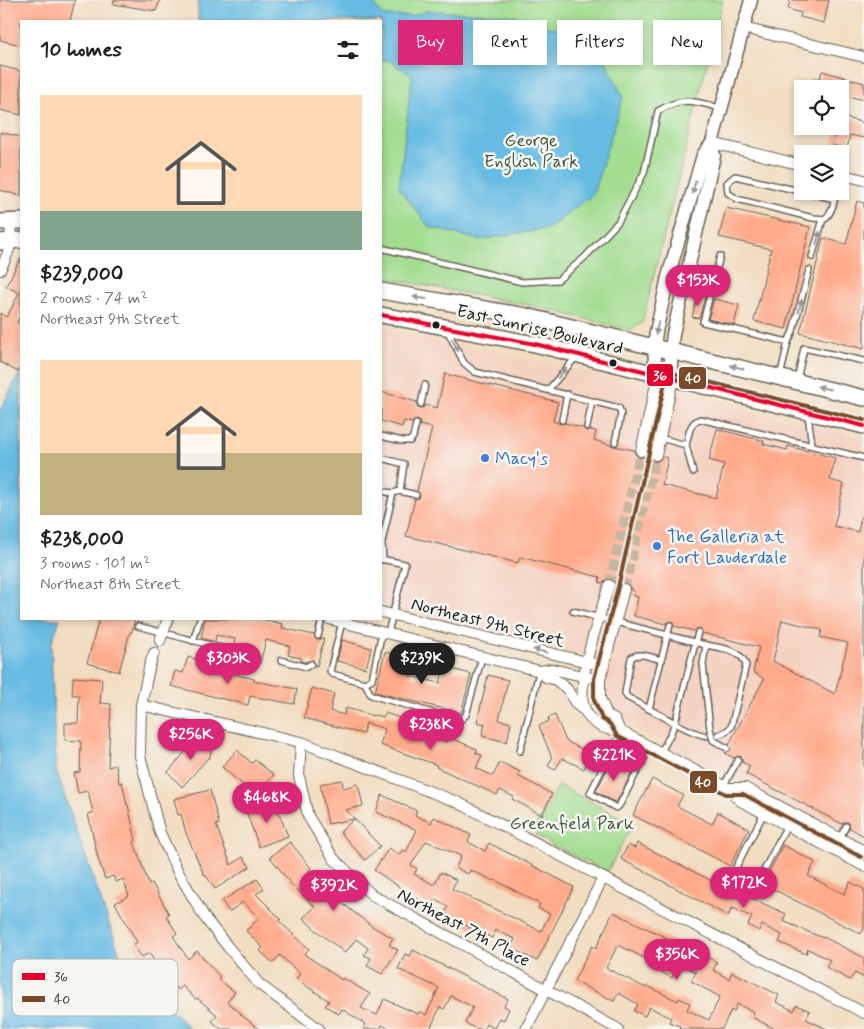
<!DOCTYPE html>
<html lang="en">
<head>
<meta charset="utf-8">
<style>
	:root { --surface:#fff; --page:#f2f2f2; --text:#202124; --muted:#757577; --accent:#db2777 }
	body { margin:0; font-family:Mynerve,sans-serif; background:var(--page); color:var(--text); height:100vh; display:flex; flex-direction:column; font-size:19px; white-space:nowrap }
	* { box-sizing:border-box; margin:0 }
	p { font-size:16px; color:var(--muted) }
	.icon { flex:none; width:28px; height:28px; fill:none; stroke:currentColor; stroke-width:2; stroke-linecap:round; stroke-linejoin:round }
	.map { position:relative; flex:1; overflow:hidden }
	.panel { position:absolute; left:20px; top:20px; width:362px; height:600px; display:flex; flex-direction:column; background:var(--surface); border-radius:0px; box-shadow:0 2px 8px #0003 }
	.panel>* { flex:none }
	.top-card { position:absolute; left:398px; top:20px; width:391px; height:45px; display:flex; gap:10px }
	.fabs { position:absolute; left:794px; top:80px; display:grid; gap:10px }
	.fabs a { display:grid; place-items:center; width:55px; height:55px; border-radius:0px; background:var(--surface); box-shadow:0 2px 8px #0003; font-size:25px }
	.price { position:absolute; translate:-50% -42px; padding:0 11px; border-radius:18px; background:var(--accent); color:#fff; font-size:16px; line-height:32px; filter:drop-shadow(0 1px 2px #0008) }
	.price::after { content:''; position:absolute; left:50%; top:30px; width:15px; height:11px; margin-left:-8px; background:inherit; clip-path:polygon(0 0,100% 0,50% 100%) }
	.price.selected { background:#222; color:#fff }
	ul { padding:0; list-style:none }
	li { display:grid; align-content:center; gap:10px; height:265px; padding:0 20px }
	li span { display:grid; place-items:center; height:155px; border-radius:0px; color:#555 }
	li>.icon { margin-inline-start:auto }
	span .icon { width:90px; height:90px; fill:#fffc; stroke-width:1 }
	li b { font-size:21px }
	h2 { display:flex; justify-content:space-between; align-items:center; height:60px; padding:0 20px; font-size:21px }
	.chip { padding:0 18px; border-radius:0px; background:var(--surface); box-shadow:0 2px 8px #0003; font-size:18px; line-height:45px }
	.chip.selected { background:var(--accent); color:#fff }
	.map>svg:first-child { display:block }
</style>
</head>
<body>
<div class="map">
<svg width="864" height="1029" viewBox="0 0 864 1029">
	<rect width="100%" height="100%" fill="#f6f6f2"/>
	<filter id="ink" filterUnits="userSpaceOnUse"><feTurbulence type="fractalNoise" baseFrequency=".02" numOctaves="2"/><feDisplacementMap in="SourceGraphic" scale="10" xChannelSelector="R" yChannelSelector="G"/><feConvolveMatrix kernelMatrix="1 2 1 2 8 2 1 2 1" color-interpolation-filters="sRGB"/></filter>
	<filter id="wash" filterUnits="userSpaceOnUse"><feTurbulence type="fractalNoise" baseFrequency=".0096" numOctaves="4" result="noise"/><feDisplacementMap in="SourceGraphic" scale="20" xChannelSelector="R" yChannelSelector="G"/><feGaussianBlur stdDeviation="1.12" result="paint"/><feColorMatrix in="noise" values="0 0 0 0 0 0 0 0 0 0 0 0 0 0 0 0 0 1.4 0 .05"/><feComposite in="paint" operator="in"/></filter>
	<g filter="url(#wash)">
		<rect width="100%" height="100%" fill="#f2ddc0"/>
		<polygon fill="#f5d3c2" points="381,328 681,393 864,438 864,844 624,722 604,696 612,661 381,606"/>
		<g fill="#a2dd90" stroke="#5f7c56">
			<polygon points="346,0 723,0 642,323 630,330 542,308 381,277 381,21 343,21"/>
			<polygon points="559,785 633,824 607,872 556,847 536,835 538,822"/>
		</g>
		<g fill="#66bce3" stroke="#416c80">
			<polygon points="198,0 370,0 384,16 411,16 427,11 494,14 516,16 533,25 574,30 596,41 623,97 593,194 549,228 479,240 429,227 399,188 412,75 388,60 381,61 381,21 198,21"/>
			<polygon points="21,370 21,619 60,619 51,645 56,771 120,955 190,1029 0,1029 0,410"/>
		</g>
		<g id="blocks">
			<g fill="#ffab8b" fill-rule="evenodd">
				<polygon points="0,0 75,0 70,21 21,21 21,45 0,40"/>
				<polygon points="114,0 160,0 156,11 113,4"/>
				<polygon points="790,0 829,0 824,23 800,17 801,13 788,9"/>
				<polygon points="0,66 21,71 21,115 0,110"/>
				<polygon points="822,71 864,83 864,100 847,96 843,112 840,112 840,89 811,89 814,78 820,79"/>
				<polygon points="840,116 864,123 864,138 850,135 847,149 832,145 837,126 840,126"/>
				<polygon points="0,132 21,137 21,196 0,190"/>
				<polygon points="857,201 864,203 864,349 800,333 823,238 846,244"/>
				<polygon points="726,208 810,227 786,329 754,321 771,249 719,237"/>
				<polygon points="21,258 21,314 17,322 21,325 21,366 18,372 0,362 0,313 7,317 19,293 6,286"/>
				<polygon points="698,295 705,297 699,318 692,317"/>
				<polygon points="714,299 739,305 734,325 708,319"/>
				<path d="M445 374 558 402 553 421 561 424 565 423 583 428 586 431 590 430 596 431 594 440 614 446 634 450 635 454 639 458 644 457 648 453H649L651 460 654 462 658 461 663 457 668 458 662 485 716 498 724 464 709 460 717 429 764 441 763 444 787 450 788 446 835 458 830 480 844 484 834 526 858 532 861 517 864 518V836L850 828 848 822H845L842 824 746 774 750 766 742 762V758L740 756 734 758 725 753 731 750 729 744 764 679 753 672 759 647 702 633 701 629 699 628 694 631 674 626 673 622 671 621 666 624 634 616 638 597 633 596 634 591 631 590 630 587 626 583H622L617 587 616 586 614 581 611 578 605 580 602 583 599 582 600 577 520 557 518 563 406 536 415 499 419 498 420 496 417 491 432 428 420 425 419 421 416 420 412 423 404 421 402 427 381 421V392L417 402V406L420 408H423L425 405 437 408ZM782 620 822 630 820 637 848 643 835 694 773 661Z"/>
				<polygon points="99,619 135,619 132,632 130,632 119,672 87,663"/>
				<polygon points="205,619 262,619 283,624 282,628 314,635 317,640 324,638 317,666 315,665 313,660 305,662 301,661 301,658 288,655 290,646 266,640 260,663 231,656 233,651 235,639 216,635 215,642 201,638"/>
				<polygon points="342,640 371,648 366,668 337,661"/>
				<polygon points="385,652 414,660 410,676 440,683 444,667 471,674 461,713 375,692"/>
				<polygon points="188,657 211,663 210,668 254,679 254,681 297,689 294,704 250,696 248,705 171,686 175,671 183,673"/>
				<polygon points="488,675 508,680 499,720 511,723 507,742 482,736 485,724 477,722"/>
				<polygon points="73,677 102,679 100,703 111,704 108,767 116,765 119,783 122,782 127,805 128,805 136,841 134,842 149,885 152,883 169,914 166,916 177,933 173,936 188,959 197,951 220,977 218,979 235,992 227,1002 241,1013 240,1014 259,1029 221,1029 212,1021 217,1015 197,998 195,999 183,986 178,990 161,971 149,953 142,957 133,945 137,942 115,903 129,896 123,879 116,882 113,876 105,879 98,858 88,814 93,813 88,791 78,793 74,773 80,772 81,741 65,740 65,723 78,723 79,695 72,695"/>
				<polygon points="312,688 334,694 330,711 344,715 346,708 374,716 375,715 384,717 385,713 403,719 401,727 446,742 448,737 477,749 476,753 482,755 476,768 493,776 500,762 520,772 518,776 552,794 542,815 512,799 514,797 500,790 497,795 436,767 437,765 380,745 385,729 366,723 363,734 304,718"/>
				<polygon points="555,715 566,741 591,754 584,769 562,758 555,770 548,766 552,758 539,726 549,721 548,718"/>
				<polygon points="189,739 212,744 210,758 208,758 182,787 168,772 186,751"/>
				<polygon points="237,750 252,763 255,760 274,775 268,781 272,784 259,799 222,767"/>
				<polygon points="611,762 632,772 616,803 596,791"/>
				<polygon points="652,779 683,795 677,806 712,824 718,812 749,829 730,866 633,815"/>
				<polygon points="342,780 343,788 358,784 363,806 346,810 380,846 365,860 340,832 354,819 328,824 320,784"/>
				<polygon points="210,790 219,824 216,825 231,865 243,857 250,867 215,889 205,874 204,875 186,833 181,814 178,815 174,799"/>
				<path d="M382 795 417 811 415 815 431 823 434 817 471 835 468 842 485 851 489 843 574 887 537 961 511 948 515 939 495 930 492 938 444 915 448 906 435 899 431 906 411 895 374 870 389 848 399 855 403 849 406 852 417 830 376 812ZM426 841 461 856 456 868 468 874 470 870 494 881 495 880 540 904 538 908 550 914 541 931 452 889 456 880 441 872 434 885 414 874 417 869 411 865Z"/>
				<polygon points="274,801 288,836 259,847 246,811"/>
				<polygon points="290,842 311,868 309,870 342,903 373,927 393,938 389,945 398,950 382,974 367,966 371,958 364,955 368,948 356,939 345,953 317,931 303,918 315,907 291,884 270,857"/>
				<polygon points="637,843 726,888 729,881 751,892 749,897 786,914 783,921 823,938 824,937 864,958 864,978 855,973 850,980 826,967 830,960 808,949 806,954 779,942 782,935 762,925 759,931 748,925 752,917 732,908 728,916 621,859 628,845 635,848"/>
				<polygon points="783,845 815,862 808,876 844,894 850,882 864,889 864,929 861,934 763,884"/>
				<polygon points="257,879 264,889 256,894 281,919 279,921 309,949 304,954 342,980 343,978 370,994 361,1008 377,1015 384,999 418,1014 420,1011 426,1015 439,988 398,969 405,954 410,956 413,950 508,999 504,1006 509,1009 504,1020 499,1018 494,1028 486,1024 484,1029 477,1029 465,1023 473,1007 451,996 444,1009 440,1007 430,1029 391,1029 382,1025 380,1029 363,1029 365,1024 342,1009 339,1014 325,1006 329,1001 296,979 300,974 280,955 273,963 260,951 263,948 246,931 259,918 243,902 229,912 222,901"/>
				<path d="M613 912 717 962 713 970 729 979 732 972 779 995 776 1002 794 1011 796 1005 810 1011 806 1019 827 1029H775L752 1017 754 1012 737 1004 734 1012 731 1010 722 1029H679L680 1026 669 1022 671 1018 649 1007 645 1016 634 1011 638 1004 618 993 614 1001 574 981 592 946 596 948ZM618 945 657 964 655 969 672 978 679 964 696 972 691 981 720 997 709 1020 687 1010 690 1003 679 998 678 1001 647 986 646 988 606 968Z"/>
			</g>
		</g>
	</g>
	<g filter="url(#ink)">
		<use href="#blocks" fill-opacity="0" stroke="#676055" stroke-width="1"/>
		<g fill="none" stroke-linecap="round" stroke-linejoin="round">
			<g stroke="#c7b69f" stroke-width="10" stroke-dasharray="10 5" stroke-linecap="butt">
				<polyline points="609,585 641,451"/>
				<polyline points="624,589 656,455"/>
			</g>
			<defs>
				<g id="service">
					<path d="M834 199 735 176 727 183 728 193 737 199 813 218 825 219C833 211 834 202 836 191"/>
					<path d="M381 248 522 282 558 280 584 258 618 222 644 173 658 111C683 96 694 101 720 108"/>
					<polyline points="720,256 703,322 788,342 780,377"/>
					<polyline points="812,257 823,219"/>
					<polyline points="447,330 464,363 475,372 619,408 621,414 615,442"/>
					<polyline points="788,342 793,331 809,270"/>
					<polyline points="797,380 804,348 864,361"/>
					<polyline points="548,390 577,356"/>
					<polyline points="421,404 425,385"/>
					<polyline points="808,415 812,445"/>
					<polyline points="562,420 567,394"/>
					<polyline points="587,427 592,401"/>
					<polyline points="381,436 402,441 410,441 413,437 416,424"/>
					<polyline points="660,438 686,445 693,472"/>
					<path d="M686 445C689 434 689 423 700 419L864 458"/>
					<polyline points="381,458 404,464 400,491 393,493 381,491"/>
					<polyline points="400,491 416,495"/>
					<polyline points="381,559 405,564 388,633"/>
					<polyline points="383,560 382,542 393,493"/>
					<polyline points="573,611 706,645 703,664 710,729"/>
					<polyline points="342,622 330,671 332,674 365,683"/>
					<polyline points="138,626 229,650"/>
					<polyline points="382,632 372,679 365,683 371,695 457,720 462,719 466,715 482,657"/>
					<polyline points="318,636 322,619"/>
					<polyline points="193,641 200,619"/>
					<polyline points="281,660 306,667 311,664"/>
					<path d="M662 660C652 658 639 651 631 658L625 693 627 697 675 723 698 632"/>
					<polyline points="649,709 670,625"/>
					<polyline points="621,732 590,793 616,808 619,806 650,747"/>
					<polyline points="520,751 539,672"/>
					<path d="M661 752 670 735 675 723C693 732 713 745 731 727L746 665C741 649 721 648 706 645"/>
					<polyline points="724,785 738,760"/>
					<polyline points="834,850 846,826"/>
					<polyline points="733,873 764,813"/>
					<polyline points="756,886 787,825"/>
				</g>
				<g id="minor">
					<polyline points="743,28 864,57"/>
					<polyline points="712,143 802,165"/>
					<polyline points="840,174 864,180"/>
					<path d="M0 270C10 251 12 243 10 221"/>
					<polyline points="641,451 656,384 656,375"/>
					<polyline points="656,455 671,388 671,379"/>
					<path d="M609 585C601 613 574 684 585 710 591 725 606 730 620 731L728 788 739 800 864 866"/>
					<polyline points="381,612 604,666"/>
					<polyline points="329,619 540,671 552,669 600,680"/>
					<polyline points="160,641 168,619"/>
					<polyline points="154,653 150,664 141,705 140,756 160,833 178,872 205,918 228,947 259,984 319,1029"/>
					<polyline points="540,671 546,677 556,680 567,689 576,704 585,711"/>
					<polyline points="141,705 301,742 457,802 864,1013"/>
					<polyline points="620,731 615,720 607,715 600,698 600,680 624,589"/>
					<polyline points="301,742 299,776 308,816 334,859 372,895 618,1029"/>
					<polyline points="728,788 745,788 864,851"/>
					<polyline points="526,1029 603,878"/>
				</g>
				<g id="tertiary">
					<polyline points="656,375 654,347 656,332 668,277 703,155 712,143"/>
					<polyline points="671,379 671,351 673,334 714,156 712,143 751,0"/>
				</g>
				<g id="primary">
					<polyline points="0,222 21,221"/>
					<polyline points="0,242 21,240"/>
					<polyline points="381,291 526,316 864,398"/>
					<polyline points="381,315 535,344 864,426"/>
				</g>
			</defs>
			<use href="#service" stroke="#676055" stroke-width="8"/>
			<use href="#minor" stroke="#676055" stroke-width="12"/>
			<use href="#tertiary" stroke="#676055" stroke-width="15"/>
			<use href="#primary" stroke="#676055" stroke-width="18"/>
			<use href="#service" stroke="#fff" stroke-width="5"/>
			<use href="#minor" stroke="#fff" stroke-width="10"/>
			<use href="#tertiary" stroke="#fff" stroke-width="12"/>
			<use href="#primary" stroke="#fff" stroke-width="15"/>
			<defs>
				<polyline id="service-bridge" points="710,729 713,740 727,748"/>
			</defs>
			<use href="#service-bridge" stroke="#676055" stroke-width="8" stroke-linecap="butt"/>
			<use href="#service-bridge" stroke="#fff" stroke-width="5"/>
			<defs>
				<polyline id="bus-1" points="381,315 535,344 864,426"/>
				<polyline id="bus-2" points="861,857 743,794 726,794 617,736 610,724 602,719 594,700 594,679 618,587 667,374 672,373 864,420"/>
			</defs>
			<use href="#bus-1" stroke="#f6f6f2" stroke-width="8"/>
			<use href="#bus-2" stroke="#f6f6f2" stroke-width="8"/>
			<use href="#bus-1" stroke="#e4002b" stroke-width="4"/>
			<use href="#bus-2" stroke="#7a4b2a" stroke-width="4"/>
		</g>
		<defs><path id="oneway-solid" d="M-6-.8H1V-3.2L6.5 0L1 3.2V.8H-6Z" transform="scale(1.25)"/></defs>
		<g fill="#999">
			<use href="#oneway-solid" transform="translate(694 187) rotate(105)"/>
			<use href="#oneway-solid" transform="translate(818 238) rotate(-75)"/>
			<use href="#oneway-solid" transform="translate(420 298) rotate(-170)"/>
			<use href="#oneway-solid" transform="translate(800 306) rotate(-75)"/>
			<use href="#oneway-solid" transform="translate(657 328) rotate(101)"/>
			<use href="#oneway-solid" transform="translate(455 345) rotate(63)"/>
			<use href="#oneway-solid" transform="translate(737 367) rotate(-166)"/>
			<use href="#oneway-solid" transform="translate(562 373) rotate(-50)"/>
			<use href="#oneway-solid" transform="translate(824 388) rotate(-166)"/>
			<use href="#oneway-solid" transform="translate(540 651) rotate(-166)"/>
		</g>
	</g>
	<g fill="#1c1c1c" stroke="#f6f6f2" stroke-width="2">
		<circle cx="436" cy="325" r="4.5"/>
		<circle cx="613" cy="363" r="4.5"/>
	</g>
	<g fill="#3f7fe0" stroke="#f6f6f2" stroke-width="2">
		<circle cx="485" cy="458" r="5"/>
		<circle cx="657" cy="546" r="5"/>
	</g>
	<g text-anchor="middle" stroke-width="5" stroke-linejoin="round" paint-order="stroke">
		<g font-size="18" fill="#44563f" stroke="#f6f6f2">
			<text x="531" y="146">George<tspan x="531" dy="21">English Park</tspan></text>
			<text x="572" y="829">Greenfield Park</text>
		</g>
		<g font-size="18" fill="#1c1c1c" stroke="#f6f6f2">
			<text transform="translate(540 329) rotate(13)" y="6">East Sunrise Boulevard</text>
			<text transform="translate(488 622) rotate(14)" y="6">Northeast 9th Street</text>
			<text transform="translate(464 927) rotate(28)" y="6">Northeast 7th Place</text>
		</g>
		<g font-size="18" fill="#366cbe" stroke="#f6f6f2" text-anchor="start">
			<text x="495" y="464">Macy's</text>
			<text x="667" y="542">The Galleria at<tspan x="667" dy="21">Fort Lauderdale</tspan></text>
		</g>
	</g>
	<rect x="12" y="959" width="166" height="57" rx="8" fill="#f6f6f2" stroke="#b5b5b2" stroke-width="1"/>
	<rect x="22" y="973" width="23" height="7" fill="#e4002b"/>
	<rect x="22" y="996" width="23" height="6" fill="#7a4b2a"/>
	<g font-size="14" fill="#1c1c1c">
		<text x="54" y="981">36</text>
		<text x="54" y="1004">40</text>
	</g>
	<g stroke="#f6f6f2" stroke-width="2">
		<rect x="646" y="363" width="28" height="24" rx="5" fill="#e4002b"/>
		<rect x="678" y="366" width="29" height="24" rx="5" fill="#7a4b2a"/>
		<rect x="689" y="770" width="29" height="24" rx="5" fill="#7a4b2a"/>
	</g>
	<g font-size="14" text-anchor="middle" font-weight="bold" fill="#fff">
		<text x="660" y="380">36</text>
		<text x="693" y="383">40</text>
		<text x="703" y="787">40</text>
	</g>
</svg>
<div class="fabs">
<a><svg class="icon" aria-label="locate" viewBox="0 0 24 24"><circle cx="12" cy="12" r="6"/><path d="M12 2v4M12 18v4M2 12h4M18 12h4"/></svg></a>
<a><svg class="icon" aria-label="layers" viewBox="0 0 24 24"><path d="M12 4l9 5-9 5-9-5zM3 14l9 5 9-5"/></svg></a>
</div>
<b class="price" style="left:698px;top:307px">$153K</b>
<b class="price" style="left:228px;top:685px">$303K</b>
<b class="price selected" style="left:422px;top:685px">$239K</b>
<b class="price" style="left:431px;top:751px">$238K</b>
<b class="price" style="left:191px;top:761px">$256K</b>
<b class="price" style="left:614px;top:782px">$221K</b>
<b class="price" style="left:267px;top:824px">$468K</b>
<b class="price" style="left:744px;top:909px">$172K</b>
<b class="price" style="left:334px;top:912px">$392K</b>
<b class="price" style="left:677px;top:981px">$356K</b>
<div class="top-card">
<a class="chip selected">Buy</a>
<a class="chip">Rent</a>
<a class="chip">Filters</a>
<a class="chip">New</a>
</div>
<section class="panel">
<h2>10 homes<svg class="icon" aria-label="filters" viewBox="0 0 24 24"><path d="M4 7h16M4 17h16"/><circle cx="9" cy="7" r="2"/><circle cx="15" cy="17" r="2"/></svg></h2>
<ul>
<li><span style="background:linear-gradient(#ffd9b3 75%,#7fa58c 0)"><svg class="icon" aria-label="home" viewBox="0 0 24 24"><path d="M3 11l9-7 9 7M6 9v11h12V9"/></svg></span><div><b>$239,000</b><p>2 rooms · 74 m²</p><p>Northeast 9th Street</p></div></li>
<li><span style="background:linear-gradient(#ffd9b3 60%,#c2b280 0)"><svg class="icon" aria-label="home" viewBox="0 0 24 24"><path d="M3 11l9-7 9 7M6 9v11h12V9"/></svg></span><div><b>$238,000</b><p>3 rooms · 101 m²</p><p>Northeast 8th Street</p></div></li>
</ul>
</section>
</div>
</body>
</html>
